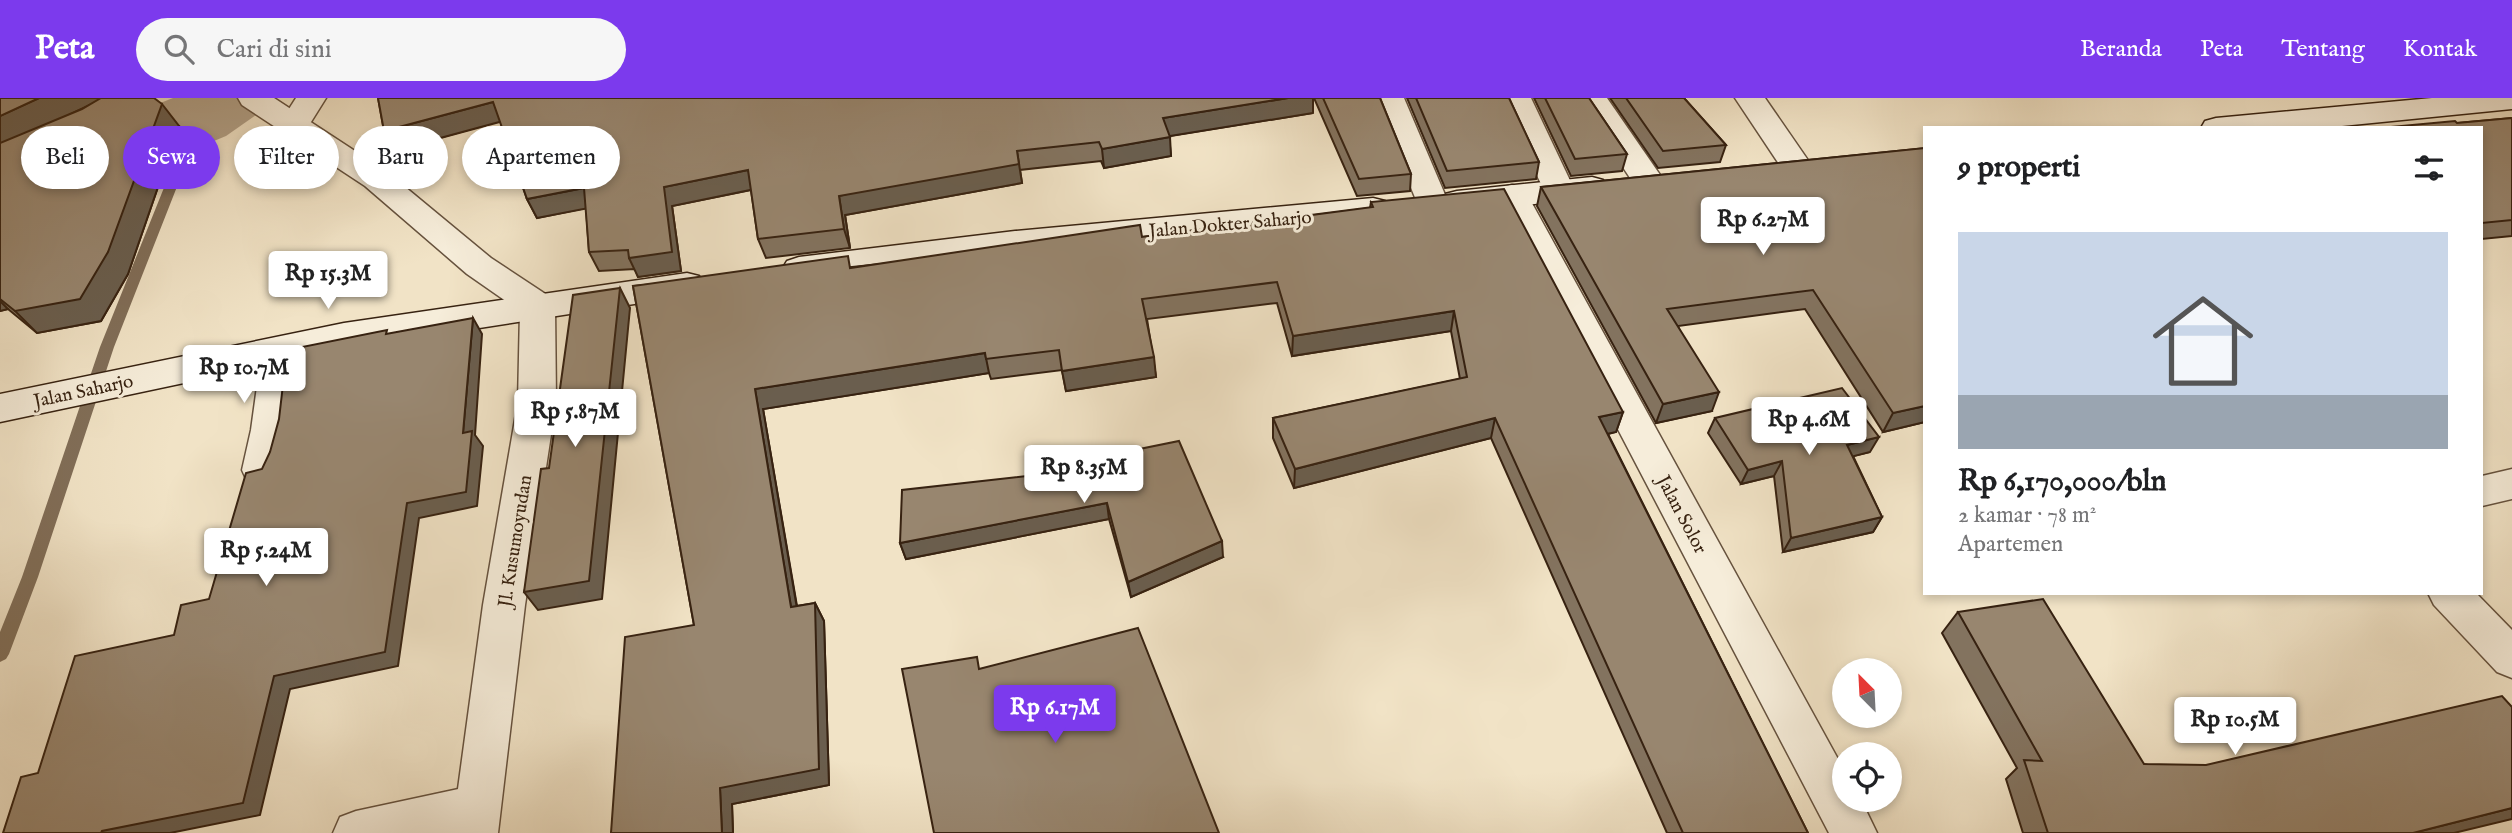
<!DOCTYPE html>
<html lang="id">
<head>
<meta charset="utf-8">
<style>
	:root { --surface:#fff; --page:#f6f6f6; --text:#202124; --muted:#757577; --accent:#7c3aed }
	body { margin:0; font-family:"IM FELL English",serif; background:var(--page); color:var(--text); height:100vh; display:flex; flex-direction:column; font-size:26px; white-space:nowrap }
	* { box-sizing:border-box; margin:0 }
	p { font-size:23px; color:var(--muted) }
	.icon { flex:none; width:38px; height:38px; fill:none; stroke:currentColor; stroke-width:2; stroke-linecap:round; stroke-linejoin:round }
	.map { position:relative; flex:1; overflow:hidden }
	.panel { position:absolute; left:1923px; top:28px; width:560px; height:469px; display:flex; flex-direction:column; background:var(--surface); border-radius:0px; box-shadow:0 4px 10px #0003 }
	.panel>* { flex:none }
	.top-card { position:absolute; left:21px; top:28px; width:665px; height:63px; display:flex; gap:14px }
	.needle { width:46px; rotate:336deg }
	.fabs { position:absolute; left:1832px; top:560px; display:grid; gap:14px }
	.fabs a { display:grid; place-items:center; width:70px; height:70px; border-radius:50%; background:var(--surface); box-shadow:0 4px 10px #0003; font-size:35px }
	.price { position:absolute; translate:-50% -60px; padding:0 16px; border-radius:7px; background:#fff; color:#222; font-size:23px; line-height:46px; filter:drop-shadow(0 2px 4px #0008) }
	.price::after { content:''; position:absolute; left:50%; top:42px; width:21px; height:16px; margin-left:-10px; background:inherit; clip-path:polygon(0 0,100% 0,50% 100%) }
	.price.current { background:var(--accent); color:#fff }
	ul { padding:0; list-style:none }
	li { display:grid; align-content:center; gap:14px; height:371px; padding:0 35px }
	li span { display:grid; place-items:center; height:217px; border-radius:0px; color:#555 }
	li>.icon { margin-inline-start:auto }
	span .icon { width:126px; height:126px; fill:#fffc; stroke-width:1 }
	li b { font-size:30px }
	h2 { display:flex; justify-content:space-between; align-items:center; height:84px; padding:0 35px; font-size:30px }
	.tag { padding:0 24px; border-radius:32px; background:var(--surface); box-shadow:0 4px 10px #0003; font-size:24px; line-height:63px }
	.tag.current { background:var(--accent); color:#fff }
	header { display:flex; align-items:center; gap:42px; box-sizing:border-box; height:98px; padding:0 35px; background:var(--accent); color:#fff }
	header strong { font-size:33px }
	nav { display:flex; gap:38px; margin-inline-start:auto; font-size:24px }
	.search { width:490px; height:63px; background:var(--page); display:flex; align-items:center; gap:18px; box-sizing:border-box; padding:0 24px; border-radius:38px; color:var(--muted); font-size:26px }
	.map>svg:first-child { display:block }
</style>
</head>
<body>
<header>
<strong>Peta</strong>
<div class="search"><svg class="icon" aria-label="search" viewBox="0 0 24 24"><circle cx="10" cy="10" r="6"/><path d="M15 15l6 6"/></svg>Cari di sini</div>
<nav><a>Beranda</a><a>Peta</a><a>Tentang</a><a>Kontak</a></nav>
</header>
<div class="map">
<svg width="2512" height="735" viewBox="0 0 2512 735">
	<rect width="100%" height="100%" fill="#f1e3c6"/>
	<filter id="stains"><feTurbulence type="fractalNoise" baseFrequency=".00286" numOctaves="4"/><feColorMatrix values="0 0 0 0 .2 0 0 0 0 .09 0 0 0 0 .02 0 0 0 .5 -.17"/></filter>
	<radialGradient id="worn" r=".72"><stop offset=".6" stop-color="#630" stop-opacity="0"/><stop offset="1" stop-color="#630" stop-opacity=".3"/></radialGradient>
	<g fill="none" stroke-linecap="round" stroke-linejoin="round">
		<polygon fill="#816e58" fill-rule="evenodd" points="198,16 204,20 114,249 38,479 9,556 6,561 0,564 0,534 22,479 100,249 192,20"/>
		<polygon fill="#b2a188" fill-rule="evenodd" points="173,0 267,0 256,17 226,38 30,119 0,127 0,68"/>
		<defs>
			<g id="minor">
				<polygon points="296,0 326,0 306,32 295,35 284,32 280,25"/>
				<polygon points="1374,0 1404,0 1449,106 1445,114 1433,117 1421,114"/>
				<polygon points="1501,0 1531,0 1575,93 1570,101 1559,104 1548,101"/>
				<polygon points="1577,0 1607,0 1665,84 1660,92 1649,95 1638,92"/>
				<polygon points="1735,0 1765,0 1812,68 1807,75 1796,78 1785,75"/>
				<polygon points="1512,87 1524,90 1528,98 1844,672 1844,702 1861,702 1877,735 1829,735 1496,98 1500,90"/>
				<path d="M280 239 293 243 298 252C293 294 294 345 275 383L261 387 247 383 242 372 251 332 262 252 267 243Z"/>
				<polygon points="2512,371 2512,401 2482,408 2482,378"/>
				<polygon points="2428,495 2476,495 2512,532 2512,580 2497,574 2434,507"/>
				<polygon points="477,687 493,694 500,709 493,724 457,735 333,735 340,719 356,713"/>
			</g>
			<polygon id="tertiary" points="238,0 274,0 387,74 491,160 550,199 555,208 556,304 525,507 498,735 452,735 483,507 518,304 520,213 467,176 365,88 242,7"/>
			<g id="secondary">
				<polygon points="2432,0 2512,0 2512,11 2322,30 2201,30 2205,23 2216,20"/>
				<polygon points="1592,79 1603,82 1608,90 1603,98 1457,115 1445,112 1441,104 1445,96 1457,93"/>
				<polygon points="1373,100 1385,103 1389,111 1385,119 1015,157 799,183 787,179 782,171 787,163 799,159 1015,133"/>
				<polygon points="687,175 699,178 704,187 699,196 344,251 0,324 0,296 344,225"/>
			</g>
		</defs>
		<use href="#minor" stroke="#66523e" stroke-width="3"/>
		<use href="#tertiary" stroke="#66523e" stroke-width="3"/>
		<use href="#secondary" stroke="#372211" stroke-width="3"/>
		<use href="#minor" fill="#f6edda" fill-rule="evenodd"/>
		<use href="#tertiary" fill="#f6edda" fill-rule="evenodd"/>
		<use href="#secondary" fill="#f6edda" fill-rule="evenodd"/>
	</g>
	<g fill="#83735f" stroke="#372211" stroke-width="2">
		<polygon points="0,0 179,28 128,176 101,223 37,235 8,211 0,213"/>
		<polygon points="378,0 1313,15 1169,38 1171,58 1104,70 1101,63 1020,72 1022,85 845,117 850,150 766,160 758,141 751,92 672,108 681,173 638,179 635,171 599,173 589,154 586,110 537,120 527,101 500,23 396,52 384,33"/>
		<polygon points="1314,0 1380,0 1411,76 1410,93 1357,98"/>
		<polygon points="1407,0 1509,0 1539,64 1536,81 1445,90"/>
		<polygon points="1534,0 1589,0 1627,56 1622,73 1571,78"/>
		<polygon points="1610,0 1684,0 1726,47 1720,64 1658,70"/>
		<polygon points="2512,20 2512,138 2482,141 2482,30 2457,25"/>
		<polygon points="1925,50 1925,324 1883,334 1805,211 1678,228 1712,313 1656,325 1537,108 1541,89"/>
		<polygon points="1371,104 1623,314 1616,334 1608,336 1808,735 1667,735 1491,340 1294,390 1273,340 1273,320 1460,281 1451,233 1292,258 1277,205 1147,221 1156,279 1066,293 1062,272 991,281 989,275 763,311 797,508 815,505 824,523 829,687 732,706 733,735 611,735 694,527 633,188 852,169 1142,139 1370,110"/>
		<polygon points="1715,320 1870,354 1853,358 1882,419 1873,434 1783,454 1774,378 1741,386 1708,335"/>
		<polygon points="1095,360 1223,459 1131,499 1109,421 906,461 900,445 1097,370"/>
		<polygon points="1958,514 2144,666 2454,735 2023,735 2006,681 2017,670 1942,535"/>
	</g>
	<g fill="#6a5e4e" stroke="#372211" stroke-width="2">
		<polygon points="39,0 104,0 0,50 0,18"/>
		<polygon points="1288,0 1313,0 1313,15 1164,39 1163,20"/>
		<polygon points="493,4 503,23 396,52 384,33"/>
		<polygon points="162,6 179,28 128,176 101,223 37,235 15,213"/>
		<polygon points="1170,39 1171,58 1104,70 1102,51"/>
		<polygon points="1017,53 1022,85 845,117 850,150 844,131 839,98"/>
		<polygon points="748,72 755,91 672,108 681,173 638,179 629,160 664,89"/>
		<polygon points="584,90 594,109 537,120 527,101"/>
		<polygon points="620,190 630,210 602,501 538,512 524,494"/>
		<polygon points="0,203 8,211 0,213"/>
		<polygon points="1454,213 1451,233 1292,258 1293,238"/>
		<polygon points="473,220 482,236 475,337 483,348 477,408 419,420 398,568 290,591 260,717 170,735 101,735 102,733 274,578 407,405 463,335"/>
		<polygon points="985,255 989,275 763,311 800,528 791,509 755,291"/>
		<polygon points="1154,259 1156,279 1066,293 1062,273"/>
		<polygon points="1719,294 1712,313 1656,325 1663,306"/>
		<polygon points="1925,308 1925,324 1883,334 1893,315"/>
		<polygon points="1623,314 1616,334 1593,339 1599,319"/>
		<polygon points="1495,320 1491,340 1294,390 1295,371"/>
		<polygon points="1879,339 1870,354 1839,362 1847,347"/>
		<polygon points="1782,363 1774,378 1741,386 1748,372"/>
		<polygon points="1107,405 1109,421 906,461 900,445"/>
		<polygon points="1882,419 1873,434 1783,454 1791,440"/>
		<polygon points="1222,443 1223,459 1131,499 1128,484"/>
		<polygon points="815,505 824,523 829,687 732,706 733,735 722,735 720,690"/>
		<polygon points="2512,710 2512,721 2454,735 2413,735"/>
	</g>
	<g fill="#98866f" stroke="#372211" stroke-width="2">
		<polygon points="0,0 39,0 0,18"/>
		<polygon points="101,0 154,0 162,6 108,154 80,201 15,213 0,201 0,45 82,11"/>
		<polygon points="378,0 1288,0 1163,20 1170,39 1102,51 1099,44 1017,53 1019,66 839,98 844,131 758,141 748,72 664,89 672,154 629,160 628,152 589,154 584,90 527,101 493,4 384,33"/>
		<polygon points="1323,0 1380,0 1411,76 1359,81"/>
		<polygon points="1416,0 1509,0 1539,64 1447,73"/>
		<polygon points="1545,0 1589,0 1627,56 1575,61"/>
		<polygon points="1626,0 1684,0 1726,47 1663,53"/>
		<polygon points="2512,20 2512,122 2482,125 2482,30 2380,30 2455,23 2457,25"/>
		<polygon points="1925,50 1925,308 1893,315 1813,192 1667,211 1719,294 1663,306 1541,89"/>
		<polygon points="1504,91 1623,314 1599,319 1808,735 1683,735 1495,320 1295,371 1273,320 1467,279 1454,213 1293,238 1277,184 1142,201 1154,259 1062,273 1059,252 986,261 985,255 755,291 791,509 815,505 819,671 720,690 722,735 611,735 625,539 694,527 633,188 848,158 850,170 1140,127 1142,139 1373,109 1371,104"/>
		<polygon points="620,190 589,483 524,494 541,371 549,370 573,197"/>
		<polygon points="473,220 463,335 472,333 466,394 407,405 385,554 274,578 243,705 102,733 101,735 3,735 21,679 38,675 75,558 174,537 181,507 209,501 246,375 262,371 270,354 279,321 287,252 387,232 386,236"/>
		<polygon points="1842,290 1879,339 1847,347 1882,419 1791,440 1782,363 1748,372 1715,320"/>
		<polygon points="1179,343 1222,443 1128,484 1107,405 900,445 902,392 1098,370 1095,360"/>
		<polygon points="2043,501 2144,666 2206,667 2502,598 2512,609 2512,710 2413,735 2048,735 2024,662 2042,663 1958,514"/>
		<polygon points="1138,530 1219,735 934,735 902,571 977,559 979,571"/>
	</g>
	<g text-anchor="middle" stroke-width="6" stroke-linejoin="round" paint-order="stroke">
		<g font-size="19" fill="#372211" stroke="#f6edda">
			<text transform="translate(1230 125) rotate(-5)" y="7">Jalan Dokter Saharjo</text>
			<text transform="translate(83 292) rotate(-12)" y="7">Jalan Saharjo</text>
			<text transform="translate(1683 416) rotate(62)" y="7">Jalan Solor</text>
			<text transform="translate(514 443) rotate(-81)" y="7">Jl. Kusumoyudan</text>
		</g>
	</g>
	<rect width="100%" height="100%" filter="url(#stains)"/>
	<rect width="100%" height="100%" fill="url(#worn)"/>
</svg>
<div class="fabs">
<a><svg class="needle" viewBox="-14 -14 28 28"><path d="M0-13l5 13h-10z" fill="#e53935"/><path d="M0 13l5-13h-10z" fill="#757577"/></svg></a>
<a><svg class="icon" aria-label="locate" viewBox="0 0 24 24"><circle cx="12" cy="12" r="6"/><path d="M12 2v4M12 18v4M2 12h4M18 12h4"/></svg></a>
</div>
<b class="price" style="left:1763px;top:159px">Rp 6.27M</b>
<b class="price" style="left:328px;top:213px">Rp 15.3M</b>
<b class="price" style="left:244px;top:307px">Rp 10.7M</b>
<b class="price" style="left:575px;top:351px">Rp 5.87M</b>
<b class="price" style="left:1809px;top:359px">Rp 4.6M</b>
<b class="price" style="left:1084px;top:407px">Rp 8.35M</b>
<b class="price" style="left:266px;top:490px">Rp 5.24M</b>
<b class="price current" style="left:1055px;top:647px">Rp 6.17M</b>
<b class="price" style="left:2235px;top:659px">Rp 10.5M</b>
<div class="top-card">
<a class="tag">Beli</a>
<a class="tag current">Sewa</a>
<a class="tag">Filter</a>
<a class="tag">Baru</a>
<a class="tag">Apartemen</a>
</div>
<section class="panel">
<h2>9 properti<svg class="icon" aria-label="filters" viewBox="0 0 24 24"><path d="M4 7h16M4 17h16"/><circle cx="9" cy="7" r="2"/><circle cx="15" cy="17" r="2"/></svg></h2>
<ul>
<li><span style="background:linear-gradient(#c9d6e8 75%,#9aa5b1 0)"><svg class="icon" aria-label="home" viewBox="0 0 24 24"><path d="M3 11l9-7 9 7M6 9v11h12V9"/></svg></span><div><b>Rp 6,170,000/bln</b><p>2 kamar · 78 m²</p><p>Apartemen</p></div></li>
</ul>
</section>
</div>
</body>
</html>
